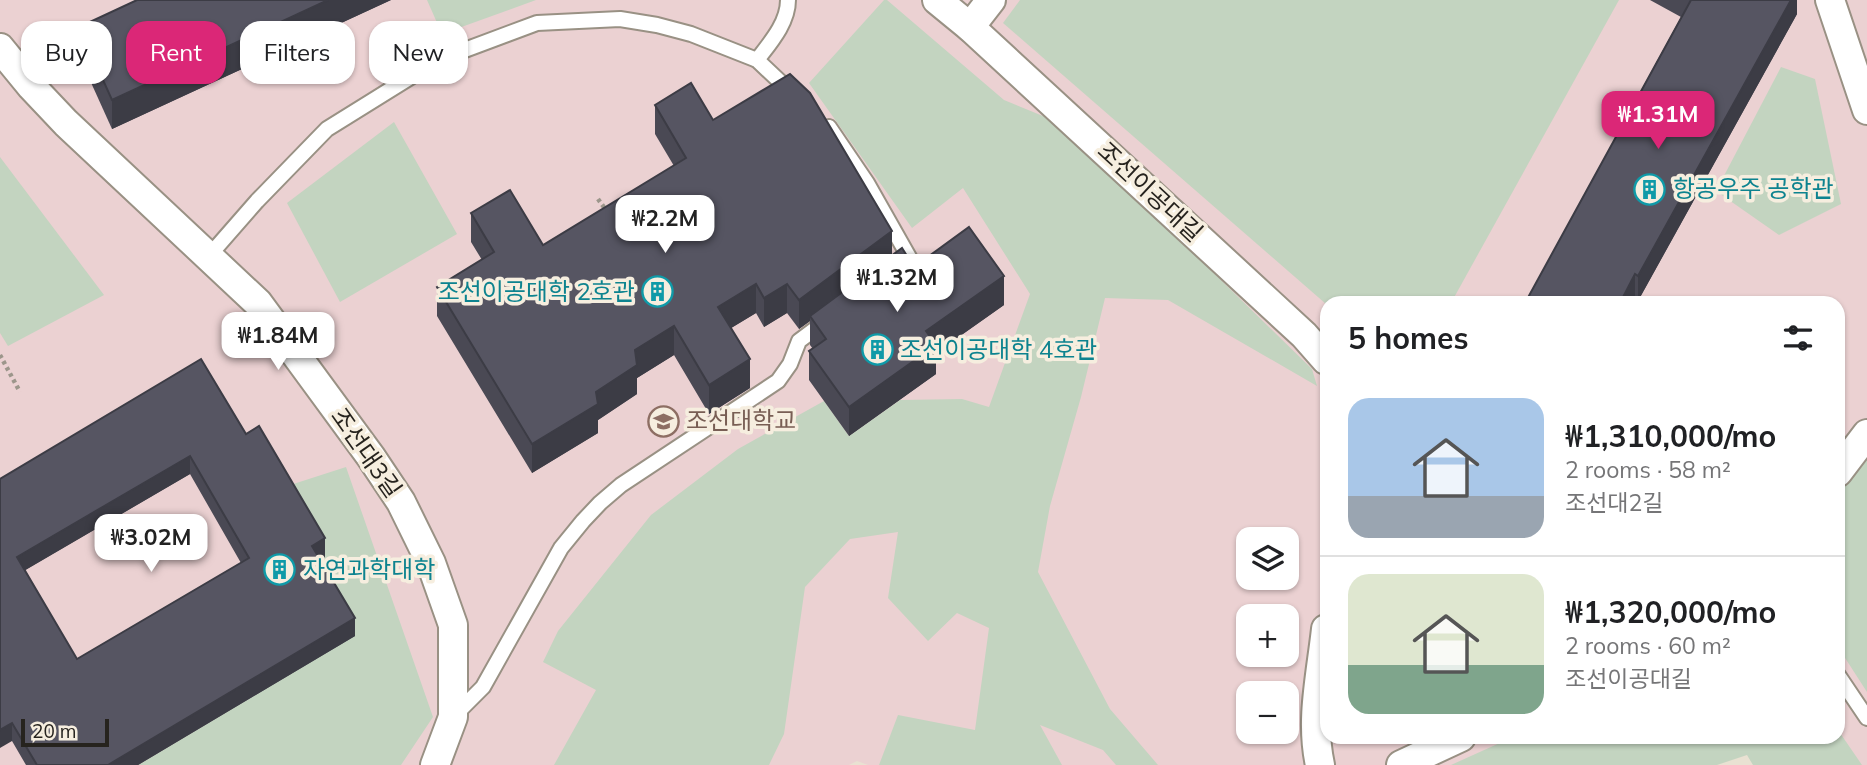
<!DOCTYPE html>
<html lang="en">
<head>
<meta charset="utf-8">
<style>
	:root { --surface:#fff; --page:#f6f6f6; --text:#202124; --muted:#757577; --line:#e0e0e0; --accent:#db2777 }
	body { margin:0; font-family:Mulish,"Noto Sans KR",sans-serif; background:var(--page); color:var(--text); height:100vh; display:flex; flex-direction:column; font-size:26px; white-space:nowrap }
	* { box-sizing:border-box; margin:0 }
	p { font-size:23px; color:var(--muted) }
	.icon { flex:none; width:38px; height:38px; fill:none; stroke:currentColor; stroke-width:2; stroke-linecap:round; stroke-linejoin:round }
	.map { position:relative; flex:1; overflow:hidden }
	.side { position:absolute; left:1320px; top:296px; width:525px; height:448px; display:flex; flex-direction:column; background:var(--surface); border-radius:21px; box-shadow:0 2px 5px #0004 }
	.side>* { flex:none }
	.hud { position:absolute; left:21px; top:21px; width:665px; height:63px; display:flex; gap:14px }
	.tools { position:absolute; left:1236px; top:527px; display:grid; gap:14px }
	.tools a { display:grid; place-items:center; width:63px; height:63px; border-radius:14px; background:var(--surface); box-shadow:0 2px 5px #0004; font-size:35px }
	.scale { position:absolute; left:21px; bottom:18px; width:88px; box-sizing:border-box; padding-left:7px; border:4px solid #26231e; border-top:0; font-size:19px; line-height:24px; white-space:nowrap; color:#26231e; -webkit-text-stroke:5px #f6eedf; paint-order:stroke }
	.price { position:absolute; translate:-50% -60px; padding:0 16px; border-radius:14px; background:#fff; color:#222; font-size:23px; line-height:46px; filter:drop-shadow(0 2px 4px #0008) }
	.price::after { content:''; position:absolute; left:50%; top:42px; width:21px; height:16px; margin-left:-10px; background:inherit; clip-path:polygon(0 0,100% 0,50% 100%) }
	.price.selected { background:var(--accent); color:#fff }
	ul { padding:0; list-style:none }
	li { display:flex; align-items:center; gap:21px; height:175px; padding:0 28px }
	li+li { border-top:2px solid var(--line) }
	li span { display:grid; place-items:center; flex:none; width:196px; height:140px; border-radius:21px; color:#555 }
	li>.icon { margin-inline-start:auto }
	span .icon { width:84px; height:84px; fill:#fffc; stroke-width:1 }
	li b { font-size:30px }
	h2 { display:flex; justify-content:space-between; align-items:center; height:84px; padding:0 28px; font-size:30px }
	.pill { padding:0 24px; border-radius:21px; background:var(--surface); box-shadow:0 2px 5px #0004; font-size:24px; line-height:63px }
	.pill.selected { background:var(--accent); color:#fff }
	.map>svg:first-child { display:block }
</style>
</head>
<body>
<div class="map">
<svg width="1867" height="765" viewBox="0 0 1867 765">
	<rect width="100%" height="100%" fill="#e9e1d2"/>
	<path fill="#ebd1d2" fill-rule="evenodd" d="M0 0H1867V765H1781L1838 737V303H1326V737H1604L1544 765H868L857 761 849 765H0ZM1248 539H1286V578H1248ZM1248 616H1286V654H1248ZM1248 693H1286V732H1248Z"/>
	<g fill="#c3d4c0">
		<polygon points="427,0 536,0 442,34"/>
		<polygon points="884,0 887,0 1004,100 1060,123 1312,369 1317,386 1168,300 1105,298 1081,397 1050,506 1038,572 1110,709 1158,765 1116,765 1103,750 1040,725 1062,765 879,765 898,715 975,730 989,628 957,613 928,641 888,598 898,532 850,539 805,587 784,734 769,765 554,765 596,690 543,662 558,631 651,515 738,449 824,401 849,436 900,400 962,399 989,407 1030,294 963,188 912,228 809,83"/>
		<polygon points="1020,0 1619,0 1451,303 1326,304 1003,23"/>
		<polygon points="1781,67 1815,79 1841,204 1779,235 1716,191"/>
		<polygon points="394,122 457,234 340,302 287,203"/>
		<polygon points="0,157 104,295 8,346 0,333"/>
		<polygon points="1867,451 1867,692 1838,647 1838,491"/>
		<polygon points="346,467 433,717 401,765 138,765 354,636 312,564 325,556 284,487"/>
		<polygon points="1838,730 1862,765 1753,765 1747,755 1717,765 1451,765 1513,737 1838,737"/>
	</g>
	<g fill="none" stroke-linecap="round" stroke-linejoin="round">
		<defs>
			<g id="lane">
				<path d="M757 60C770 43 788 23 788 0"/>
				<polyline points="829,127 867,183 910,259 896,270"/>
				<polyline points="208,257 257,201 327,129 438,60 537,23 620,19 657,25 691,34 757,60 791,92"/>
				<polyline points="1838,675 1867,718"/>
				<polyline points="455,715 483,687 561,548 583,521 600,503 621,485 778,381 790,364 799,341 823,323"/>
			</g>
			<g id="street">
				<polyline points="937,0 970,27 1304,335 1326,360"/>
				<polyline points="1830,0 1867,110"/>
				<polyline points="970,27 991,0"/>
				<polyline points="0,48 31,86 66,123 258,303 371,457 401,502 431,563 453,625 453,717 435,765"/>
				<polyline points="1838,472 1867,434"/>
				<path d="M1320 765C1310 720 1321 675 1326 629"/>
				<polyline points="1401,765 1461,737"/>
			</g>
		</defs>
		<use href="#lane" stroke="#999184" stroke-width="18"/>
		<use href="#street" stroke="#999184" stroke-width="32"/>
		<g stroke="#9c968b" stroke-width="4.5" stroke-dasharray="3.5 3.5" stroke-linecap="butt">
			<polyline points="598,199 606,210"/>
			<polyline points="0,355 20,392"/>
		</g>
		<use href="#lane" stroke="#fff" stroke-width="14"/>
		<use href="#street" stroke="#fff" stroke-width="28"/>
	</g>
	<g fill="#4a4954" fill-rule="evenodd">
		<polygon points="137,0 391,0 112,129 79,56 79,27"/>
		<polygon points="1650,0 1797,0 1797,14 1638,301 1635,299 1525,303 1681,17"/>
		<polygon points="655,105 713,120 892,255 914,267 1004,305 936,353 936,374 849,436 809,380 809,351 813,349 810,345 810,321 799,329 787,313 764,327 756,313 731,328 750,388 709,414 674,355 637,378 637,394 598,420 598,433 532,473 437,316 437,287 482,260 471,242 471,213 543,245 674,166 655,134"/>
		<path d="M246 434 325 557 320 560 355 636 138 765H26L12 741 0 479ZM190 474 241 563 77 659 25 570Z"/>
	</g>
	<g fill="#3c3c45">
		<polygon points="328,0 391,0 112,129 112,100"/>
		<polygon points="1791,0 1797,0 1797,14 1638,301 1638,276"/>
		<polygon points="892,231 892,260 810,316 810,321 799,329 799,300"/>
		<polygon points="1635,274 1635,299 1633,303 1620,303"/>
		<polygon points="1004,276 1004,305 936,353 936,374 849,436 849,407 926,331"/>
		<polygon points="756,284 756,313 718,336 718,307"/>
		<polygon points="787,284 787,313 764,327 764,298"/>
		<polygon points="674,326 674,355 637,378 637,394 598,420 598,433 532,473 532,444 596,392 635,350"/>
		<polygon points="750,359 750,388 709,414 709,385"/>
		<polygon points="190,456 190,474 17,575 17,557"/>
		<polygon points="325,538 325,557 312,564 312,546"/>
		<polygon points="355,618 355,636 138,765 108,765"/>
		<polygon points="12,723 12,741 0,748 0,730"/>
	</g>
	<g fill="#565562" stroke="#3c3c45" stroke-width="2" fill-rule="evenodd">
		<polygon points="137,0 328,0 112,100 79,27"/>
		<polygon points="1691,0 1791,0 1638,276 1635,274 1620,303 1525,303"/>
		<polygon points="790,74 810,93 892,231 799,300 787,284 764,298 756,284 718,307 750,359 709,385 674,326 635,350 637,365 596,392 598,404 532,444 437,287 494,252 471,213 510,190 543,245 686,158 655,105 691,83 713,120"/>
		<polygon points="969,227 1004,276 926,331 936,345 849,407 809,351 826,339 810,316 902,248 914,267"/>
		<path d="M201 359 246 434 259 426 325 538 312 546 355 618 108 765H37L12 723 0 730V479ZM190 456 249 558 77 659 17 557Z"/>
	</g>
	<defs>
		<symbol id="building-ring" viewBox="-11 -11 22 22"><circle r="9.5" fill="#f6eedf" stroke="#0f9aa8" stroke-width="1.5"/><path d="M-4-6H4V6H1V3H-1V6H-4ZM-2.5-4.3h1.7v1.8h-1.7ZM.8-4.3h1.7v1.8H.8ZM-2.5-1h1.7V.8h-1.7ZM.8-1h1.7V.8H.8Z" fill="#0f9aa8"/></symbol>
		<symbol id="university-ring" viewBox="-11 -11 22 22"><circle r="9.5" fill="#f6eedf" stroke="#8d6e63" stroke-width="1.5"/><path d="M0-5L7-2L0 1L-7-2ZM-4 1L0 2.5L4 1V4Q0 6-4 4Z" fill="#8d6e63"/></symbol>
	</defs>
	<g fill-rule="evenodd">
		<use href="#building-ring" x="1632" y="172" width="35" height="35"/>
		<use href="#building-ring" x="640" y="274" width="35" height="35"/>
		<use href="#building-ring" x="860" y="332" width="35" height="35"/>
		<use href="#university-ring" x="646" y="404" width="35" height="35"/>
		<use href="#building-ring" x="262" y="552" width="35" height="35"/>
	</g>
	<g text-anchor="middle" stroke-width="7" stroke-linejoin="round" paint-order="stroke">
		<g font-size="24" fill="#0d838f" stroke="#f6eedf" text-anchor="start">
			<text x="1673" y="197">항공우주 공학관</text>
			<text x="635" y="300" text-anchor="end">조선이공대학 2호관</text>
			<text x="900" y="358">조선이공대학 4호관</text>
			<text x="303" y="578">자연과학대학</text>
		</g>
		<g font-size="24" fill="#26231e" stroke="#f6eedf">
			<text transform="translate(1150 192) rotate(43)" y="8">조선이공대길</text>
			<text transform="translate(366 453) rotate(55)" y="8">조선대3길</text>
		</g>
		<g font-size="24" fill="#785e54" stroke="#f6eedf" text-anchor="start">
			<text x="686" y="429">조선대학교</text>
		</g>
	</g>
</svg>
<div class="tools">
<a><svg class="icon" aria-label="layers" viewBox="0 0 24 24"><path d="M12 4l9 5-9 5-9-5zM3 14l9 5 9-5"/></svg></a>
<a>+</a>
<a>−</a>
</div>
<div class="scale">20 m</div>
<b class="price selected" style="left:1658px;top:151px">₩1.31M</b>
<b class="price" style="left:665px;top:255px">₩2.2M</b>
<b class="price" style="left:897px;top:314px">₩1.32M</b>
<b class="price" style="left:278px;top:372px">₩1.84M</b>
<b class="price" style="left:151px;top:574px">₩3.02M</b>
<div class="hud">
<a class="pill">Buy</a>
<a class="pill selected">Rent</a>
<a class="pill">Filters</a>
<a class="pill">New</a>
</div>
<section class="side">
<h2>5 homes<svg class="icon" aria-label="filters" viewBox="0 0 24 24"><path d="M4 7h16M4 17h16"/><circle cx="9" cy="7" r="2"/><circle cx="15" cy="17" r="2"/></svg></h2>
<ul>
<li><span style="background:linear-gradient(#a9c7e8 70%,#9aa5b1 0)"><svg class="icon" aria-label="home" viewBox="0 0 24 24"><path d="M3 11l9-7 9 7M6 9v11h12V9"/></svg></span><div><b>₩1,310,000/mo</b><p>2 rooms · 58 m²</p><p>조선대2길</p></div></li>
<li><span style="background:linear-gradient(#dfe7d0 65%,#7fa58c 0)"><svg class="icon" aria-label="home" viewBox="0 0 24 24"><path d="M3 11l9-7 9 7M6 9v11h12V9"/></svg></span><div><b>₩1,320,000/mo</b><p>2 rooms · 60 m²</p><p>조선이공대길</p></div></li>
</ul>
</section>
</div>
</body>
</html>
